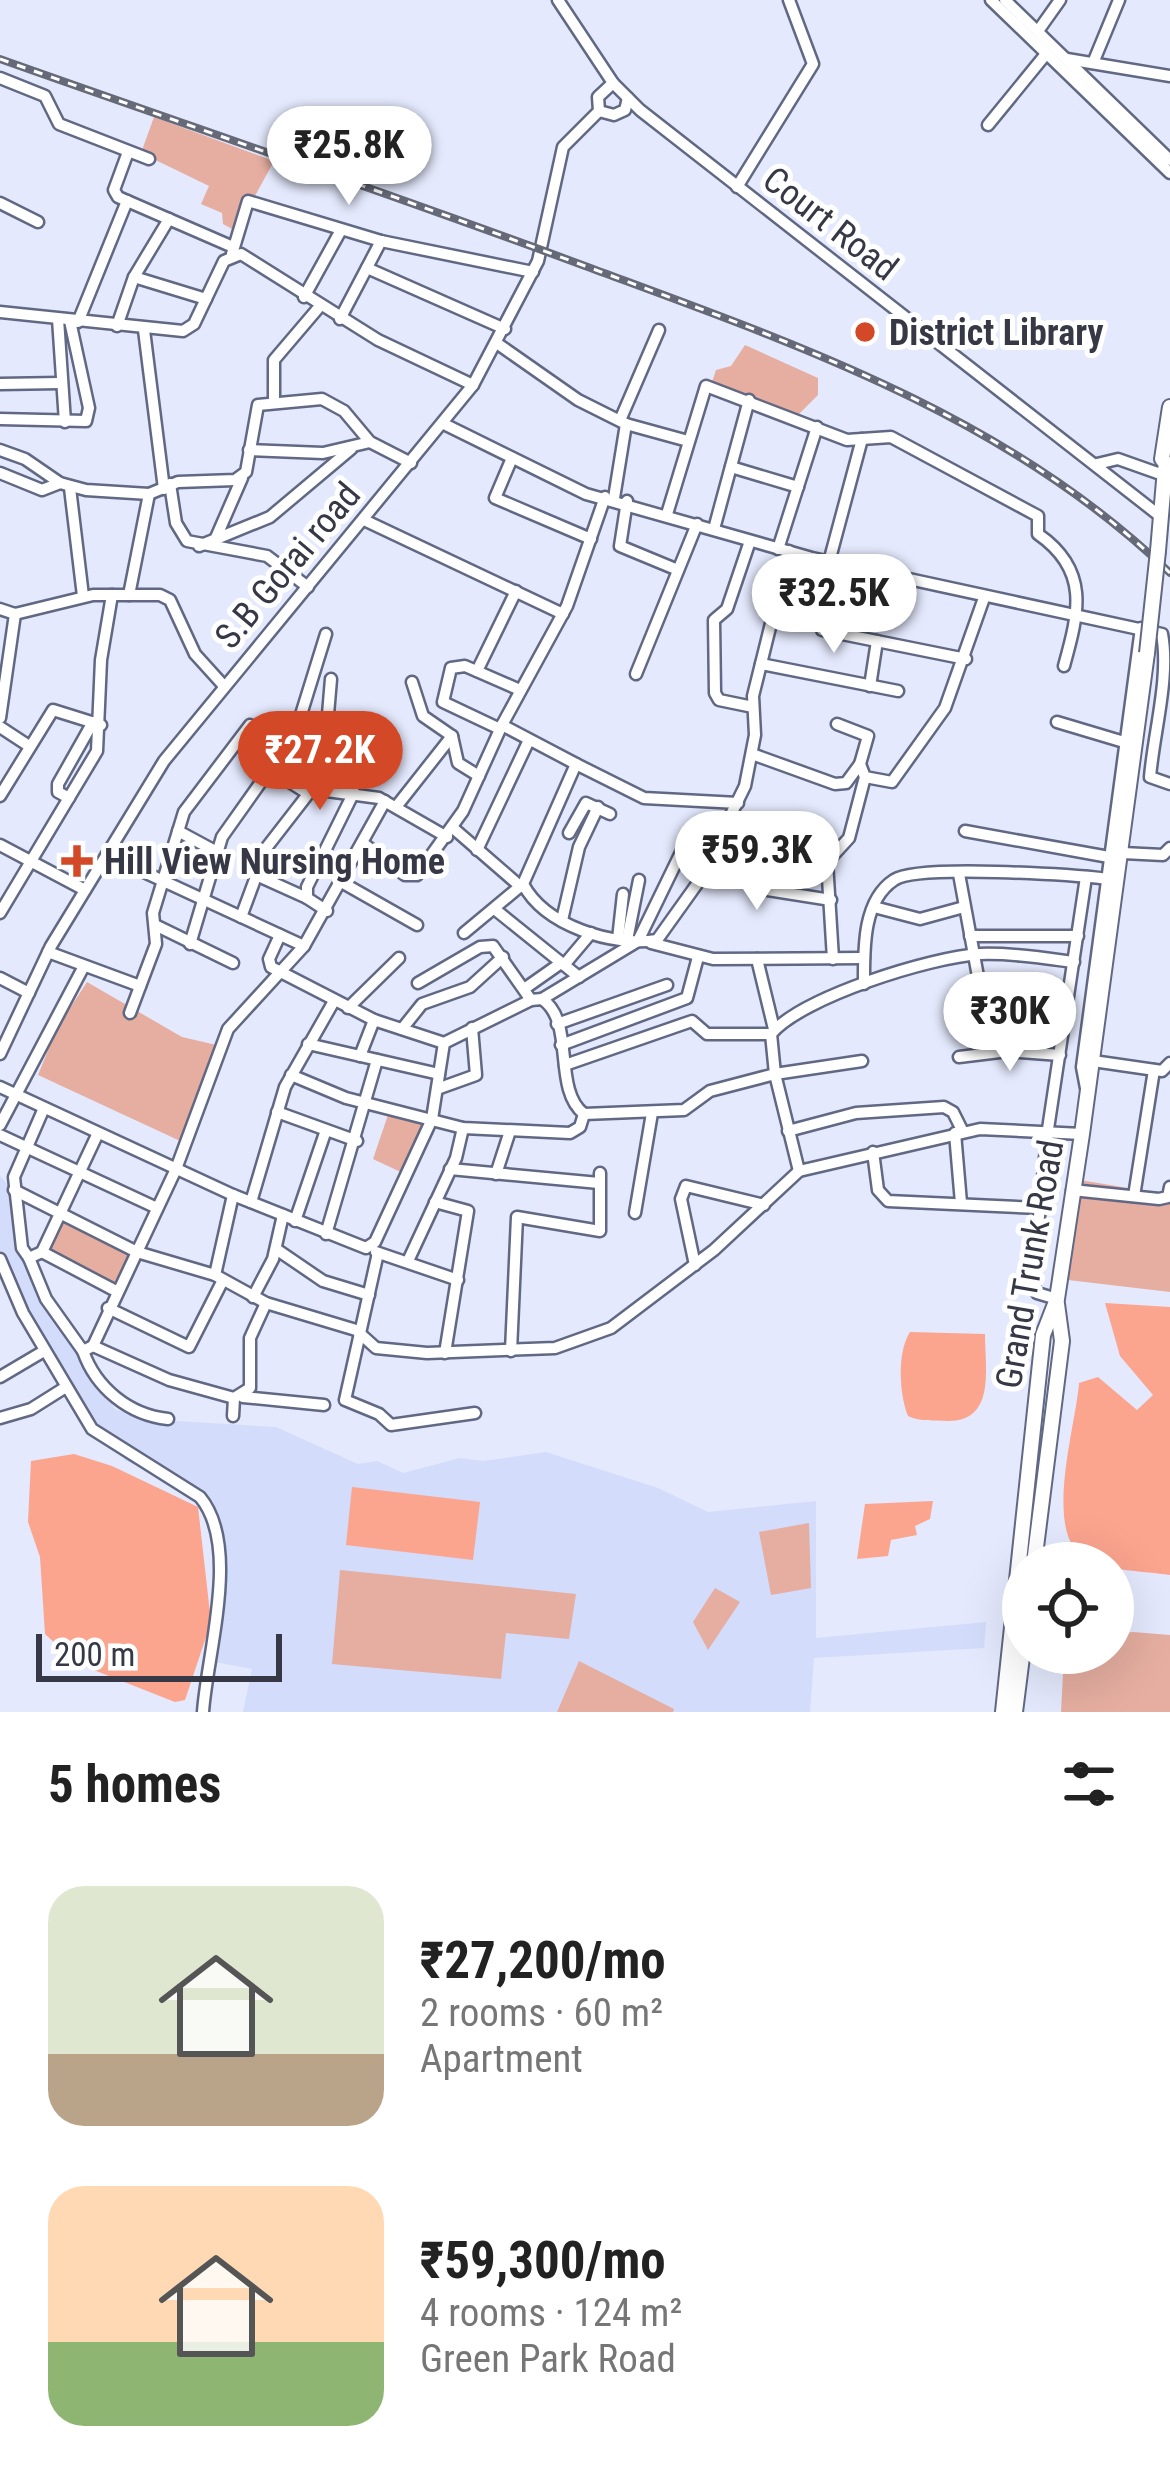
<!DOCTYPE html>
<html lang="en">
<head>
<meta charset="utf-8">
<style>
	:root { --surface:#fff; --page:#f2f2f2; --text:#222; --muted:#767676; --accent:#d34927 }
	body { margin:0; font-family:"Roboto Condensed",sans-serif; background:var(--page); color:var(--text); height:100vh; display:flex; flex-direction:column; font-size:45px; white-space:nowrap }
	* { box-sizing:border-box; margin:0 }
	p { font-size:39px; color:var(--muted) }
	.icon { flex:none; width:66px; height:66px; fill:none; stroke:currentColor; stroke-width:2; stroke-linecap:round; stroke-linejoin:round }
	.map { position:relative; height:1712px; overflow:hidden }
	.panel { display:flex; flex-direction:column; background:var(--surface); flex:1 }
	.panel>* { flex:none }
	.tools { position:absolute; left:1002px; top:1542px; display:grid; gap:24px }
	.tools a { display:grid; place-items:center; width:132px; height:132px; border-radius:50%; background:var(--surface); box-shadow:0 12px 48px #0002; font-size:60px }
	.scale { position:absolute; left:36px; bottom:30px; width:246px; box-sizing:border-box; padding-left:12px; border:6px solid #363945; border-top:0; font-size:33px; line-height:42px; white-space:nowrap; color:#363945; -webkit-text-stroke:9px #fff; paint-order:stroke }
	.price { position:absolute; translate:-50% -102px; padding:0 27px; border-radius:42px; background:#fff; color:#222; font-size:39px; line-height:78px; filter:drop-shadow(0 3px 6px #0008) }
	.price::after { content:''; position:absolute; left:50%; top:72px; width:36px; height:27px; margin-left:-18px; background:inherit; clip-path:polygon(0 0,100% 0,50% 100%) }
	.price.selected { background:var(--accent); color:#fff }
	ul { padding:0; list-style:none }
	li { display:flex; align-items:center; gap:36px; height:300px; padding:0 48px }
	li span { display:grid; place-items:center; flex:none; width:336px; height:240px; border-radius:36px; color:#555 }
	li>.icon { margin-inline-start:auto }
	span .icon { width:144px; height:144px; fill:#fffc; stroke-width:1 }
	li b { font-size:51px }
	h2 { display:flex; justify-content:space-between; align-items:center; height:144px; padding:0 48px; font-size:51px }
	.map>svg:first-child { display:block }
</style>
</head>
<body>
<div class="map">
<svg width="1170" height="1712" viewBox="0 0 1170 1712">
	<rect width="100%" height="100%" fill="#e4e9fd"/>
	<polygon fill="#d3dcfb" points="0,1176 8,1185 15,1244 33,1286 115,1409 144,1419 276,1427 358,1464 377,1461 403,1473 460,1458 483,1461 546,1452 658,1488 708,1512 816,1501 816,1638 986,1622 984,1648 814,1658 810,1712 243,1712 252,1669 215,1662 216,1547 199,1492 124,1460 122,1442 102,1431 69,1384 25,1311 0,1250"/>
	<g fill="#e5aea0">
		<polygon points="154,117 274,161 236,231 223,224 222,213 201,204 209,186 141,153"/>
		<polygon points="745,345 818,378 818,395 797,416 712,382 716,370 731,366"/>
		<polygon points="87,982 182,1037 225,1047 191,1146 38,1075 57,1028"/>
		<polygon points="388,1115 428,1126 407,1175 373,1159"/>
		<polygon points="1080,1180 1170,1195 1170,1292 1068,1280"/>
		<polygon points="57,1217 130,1251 114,1287 43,1250"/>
		<polygon points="809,1523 811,1588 771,1595 759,1532"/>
		<polygon points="340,1570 576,1594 569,1639 506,1633 501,1679 332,1664"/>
		<polygon points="715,1588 740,1602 708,1650 693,1622"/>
		<polygon points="1133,1632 1170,1635 1170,1712 1061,1712 1064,1655 1113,1653 1113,1634"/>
		<polygon points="579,1661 674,1709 673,1712 557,1712"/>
	</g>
	<g fill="#fba48e">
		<path d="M1105 1303 1170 1307V1575C1143 1571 1110 1571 1089 1561 1040 1539 1076 1427 1079 1383L1098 1377 1137 1410 1153 1395 1120 1356Z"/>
		<path d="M910 1332 985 1334C985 1369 996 1421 948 1421 934 1420 921 1422 908 1416 899 1393 897 1352 910 1332Z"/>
		<polygon points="74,1454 112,1466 198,1507 211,1622 185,1700 175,1702 76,1663 45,1634 40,1557 28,1522 31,1461"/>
		<polygon points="352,1487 480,1502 473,1560 346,1545"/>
		<polygon points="933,1501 930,1519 915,1526 917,1535 891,1540 888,1556 857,1559 865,1504"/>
	</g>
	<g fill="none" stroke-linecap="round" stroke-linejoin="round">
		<defs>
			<g id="minor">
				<polyline points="558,0 613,83 640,110 1160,516"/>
				<polyline points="991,0 1170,173"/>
				<polyline points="1005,0 1170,160"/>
				<polyline points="1038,31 1060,0"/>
				<polyline points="1067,59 1170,76"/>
				<polyline points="1093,63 1119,0"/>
				<polyline points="0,78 45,96 59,124 149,159"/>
				<polyline points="599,111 614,115 625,110 628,98"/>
				<polyline points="988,125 1046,54"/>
				<polyline points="128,152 114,190 118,197 233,247"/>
				<polyline points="737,187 813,64 789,0"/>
				<polyline points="0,203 38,222"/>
				<polyline points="232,254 248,201 381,241 533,272"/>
				<polyline points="367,268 505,329"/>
				<polyline points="134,277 206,299"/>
				<polyline points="304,297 341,230"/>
				<polyline points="0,312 183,331 194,324 224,261 241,254 378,340 473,385"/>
				<polyline points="58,319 65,422"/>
				<polyline points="340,319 381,241"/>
				<polyline points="78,322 127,201"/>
				<polyline points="117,326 134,277 169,219"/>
				<polyline points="144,330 164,489"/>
				<polyline points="498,344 578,400 626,424 614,498"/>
				<polyline points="0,384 60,383"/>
				<polyline points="274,400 274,360 320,306"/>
				<polyline points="621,418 659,330"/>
				<polyline points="0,419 86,421 89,408 70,321"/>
				<path d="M444 424 586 494 812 558 1162 634C1170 677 1154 731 1150 777L1170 784"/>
				<polyline points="626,424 688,441"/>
				<polyline points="0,450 25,459 60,483 86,490 149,494 178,482 235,480 246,472 258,405 322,399 344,411 370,442 411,463"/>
				<polyline points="249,450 323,453 370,442"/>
				<polyline points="512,458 495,498 591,539"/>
				<polyline points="1097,464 1118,459 1166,476"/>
				<polyline points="731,467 798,487"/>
				<polyline points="0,473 42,490 60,483"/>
				<polyline points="170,484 176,523 187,541 267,556 308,587"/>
				<polyline points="70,488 83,596"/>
				<path d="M605 497 567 606 502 725 576 764 523 884C545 926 613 947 657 940L697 884 745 786 755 735 753 696 789 551"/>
				<polyline points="627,501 620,546 678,570"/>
				<path d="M667 514 706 386 847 440 891 437 1038 516V534C1090 570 1079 612 1064 666"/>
				<polyline points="364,520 563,614"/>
				<polyline points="714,529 749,400"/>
				<polyline points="215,540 242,478"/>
				<polyline points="750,541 727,609 714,620 715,693 719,700 753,707"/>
				<polyline points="199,546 270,517 351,449"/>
				<polyline points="778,549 817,427"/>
				<polyline points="829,562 862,439"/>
				<polyline points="129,595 149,494"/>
				<polyline points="0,609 15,614 93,595 160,595 170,600 195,654 224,686"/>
				<polyline points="822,630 966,659"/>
				<polyline points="761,664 898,691"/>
				<polyline points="477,671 516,591"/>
				<polyline points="636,674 697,524"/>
				<polyline points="412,682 423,716 452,736 458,763 479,776"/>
				<polyline points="870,686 877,641"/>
				<polyline points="0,718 15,614"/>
				<polyline points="1057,722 1124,742"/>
				<polyline points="837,724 868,736 860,764 865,777 892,782 945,708 984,598"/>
				<polyline points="0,727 29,746"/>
				<polyline points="500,729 443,702 451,668 465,666 520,690"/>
				<polyline points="752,754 835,784 846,783 860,764"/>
				<polyline points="576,764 644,798 738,803"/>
				<polyline points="272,771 307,793"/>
				<polyline points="312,789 326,738 331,679"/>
				<polyline points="0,796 53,710 101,725"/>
				<polyline points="69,798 58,792 58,784 93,722"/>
				<polyline points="396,807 452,736"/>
				<polyline points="453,828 521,887"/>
				<polyline points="178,831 217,852"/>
				<polyline points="965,831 1109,857"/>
				<polyline points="569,833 586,803 610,814"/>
				<polyline points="364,844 405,875 417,875 463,811 502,725"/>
				<polyline points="0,845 85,890"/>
				<polyline points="477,850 529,740"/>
				<polyline points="1123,853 1163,855 1170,848"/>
				<polyline points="107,855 304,946"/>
				<polyline points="712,857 755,888 831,900"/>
				<polyline points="959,874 992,1052"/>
				<polyline points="256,875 307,898"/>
				<polyline points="343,883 417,925"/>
				<polyline points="874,907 920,919 964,907"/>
				<polyline points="327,911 307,898 307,887 354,792"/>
				<polyline points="497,911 579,977"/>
				<polyline points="0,913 97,751 101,660 112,595"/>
				<polyline points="241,917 267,847 312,789 379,798 447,837"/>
				<polyline points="562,920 579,847 598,807"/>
				<polyline points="155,925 233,963"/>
				<polyline points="464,933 523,884"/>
				<polyline points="280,935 269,959 271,967 374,1020 444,1043"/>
				<polyline points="970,936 1078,936"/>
				<polyline points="618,939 623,894"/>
				<polyline points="627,940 639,880"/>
				<polyline points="651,943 713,959 864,958"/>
				<polyline points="190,944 222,837 295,734 326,634"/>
				<polyline points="48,952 140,986"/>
				<polyline points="757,959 774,1029"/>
				<polyline points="833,959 827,862 849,838 865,777"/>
				<polyline points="564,965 591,933"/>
				<polyline points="0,978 29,993"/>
				<polyline points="418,983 480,947 493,946 531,1000"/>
				<path d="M864 984C864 951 862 901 894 880 917 864 1074 875 1108 879"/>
				<polyline points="524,989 561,963"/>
				<polyline points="542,999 638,941 689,836"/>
				<polyline points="348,1008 399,958"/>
				<polyline points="130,1013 156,944 153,913 184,812 250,725"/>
				<polyline points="557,1024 667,985"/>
				<polyline points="402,1029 422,1004 470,987 503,957"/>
				<polyline points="308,1044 439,1074"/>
				<polyline points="561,1045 687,998 698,957"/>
				<polyline points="0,1054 51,946 164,761 473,385 538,261 563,147 599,111 598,97 613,83"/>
				<polyline points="360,1056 374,1020"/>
				<polyline points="959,1057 1008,1051 1060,1055"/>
				<path d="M862 1061 775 1074 771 1034C802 997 931 957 980 954 1011 953 1043 958 1074 962"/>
				<polyline points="1093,1061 1162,1071 1170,1063"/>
				<polyline points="565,1065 692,1021 707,1034 771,1034"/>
				<polyline points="291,1075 346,1098 463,1128 570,1133 580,1127 584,1114"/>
				<path d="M0 1087 233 1195 366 1248 375 1242 432 1119 444 1043 531 1000 542 999C576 1022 552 1089 584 1114L684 1110 710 1091 775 1074 799 1171 980 1129 1082 1134"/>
				<polyline points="1086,1088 1082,1067 1141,628"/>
				<polyline points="437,1089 476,1075 472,1028"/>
				<polyline points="44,1108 14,1177 22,1248 29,1258 42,1252 98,1133"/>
				<polyline points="277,1112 357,1141"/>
				<polyline points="0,1125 84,966"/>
				<polyline points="788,1131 856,1113 944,1107 953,1112 963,1132"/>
				<polyline points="955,1133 961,1203"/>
				<polyline points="0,1135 157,1208"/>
				<polyline points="873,1152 878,1190 888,1201 1040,1208"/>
				<polyline points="450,1169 599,1183"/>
				<polyline points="496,1174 510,1131"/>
				<polyline points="14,1190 137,1252 176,1169 228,1029 304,946 385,801"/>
				<polyline points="1072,1190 1159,1199 1168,1197 1170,1187"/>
				<polyline points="1134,1196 1154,1070"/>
				<polyline points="251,1202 285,1087 334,1001"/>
				<polyline points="435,1202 468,1211 445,1353"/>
				<polyline points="635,1213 652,1113"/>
				<polyline points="295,1221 325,1133"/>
				<polyline points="326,1234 377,1060"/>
				<polyline points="276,1249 323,1281 369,1295"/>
				<polyline points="42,1252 116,1291"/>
				<polyline points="376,1252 458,1280"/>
				<polyline points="378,1253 345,1400 379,1414 391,1425 475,1413"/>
				<polyline points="29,1258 46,1299 83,1351 93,1346 169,1380 234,1398 250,1388 250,1338 266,1303"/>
				<path d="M0 1259 23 1313 92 1429 200 1497C241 1546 207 1653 203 1712"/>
				<polyline points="408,1261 456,1158 463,1128"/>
				<polyline points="695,1265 681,1199 686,1186 764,1205"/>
				<polyline points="215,1275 233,1195"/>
				<polyline points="253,1297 273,1259 283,1215"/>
				<polyline points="1057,1299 1037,1293 1032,1284 1048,1129 1086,877"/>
				<polyline points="108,1308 189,1347 223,1280"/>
				<polyline points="93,1346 137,1252 215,1275 266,1303 356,1330 376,1348 427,1353 555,1348 611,1328 714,1250 799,1171"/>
				<path d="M83 1351C96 1388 129 1415 168 1419"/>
				<polyline points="511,1351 517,1217 600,1231 600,1173"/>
				<polyline points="0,1377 44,1351"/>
				<polyline points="243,1397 324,1405"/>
				<polyline points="233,1416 234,1398"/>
				<polyline points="0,1418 31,1409 66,1387"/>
			</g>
			<g id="major">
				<polyline points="1168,466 1162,459 1170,407"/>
				<polyline points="1158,551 1165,469"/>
				<polyline points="1034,1563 1062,1341 1057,1304"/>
				<polyline points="1003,1712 1043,1335 1057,1299 1082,1134 1147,653"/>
				<polyline points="1015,1712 1023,1649"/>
			</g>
		</defs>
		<use href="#minor" stroke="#616883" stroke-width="15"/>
		<use href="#major" stroke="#616883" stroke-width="18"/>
		<use href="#minor" stroke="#fff" stroke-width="10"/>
		<use href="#major" stroke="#fff" stroke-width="14"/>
		<defs>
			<path id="rail" d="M0 59C195 128 391 194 585 266 793 343 1007 415 1170 573"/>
		</defs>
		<use href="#rail" stroke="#666a78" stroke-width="8"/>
		<use href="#rail" stroke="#fff" stroke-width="3" stroke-dasharray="9" stroke-linecap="butt"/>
		<defs>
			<polyline id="major-bridge" points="1147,653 1158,551"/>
		</defs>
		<use href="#major-bridge" stroke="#616883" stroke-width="18" stroke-linecap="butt"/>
		<use href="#major-bridge" stroke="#fff" stroke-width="14"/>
	</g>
	<g fill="#d34927" stroke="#fff" stroke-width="4.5">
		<circle cx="865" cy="332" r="12"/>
		<path d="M71 843h12v12h12v12h-12v12h-12v-12h-12v-12h12z"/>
	</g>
	<g text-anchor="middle" stroke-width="10" stroke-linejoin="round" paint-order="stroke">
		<g font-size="36" fill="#363945" stroke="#fff">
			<text transform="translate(831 223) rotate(38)" y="13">Court Road</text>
			<text transform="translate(287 565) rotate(-50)" y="13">S.B Gorai road</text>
			<text transform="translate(1029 1264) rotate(-80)" y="13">Grand Trunk Road</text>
		</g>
		<g font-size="36" font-weight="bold" fill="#363945" stroke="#fff" text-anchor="start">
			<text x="889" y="345">District Library</text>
			<text x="104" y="874">Hill View Nursing Home</text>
		</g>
	</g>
</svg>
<div class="tools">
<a><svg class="icon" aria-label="locate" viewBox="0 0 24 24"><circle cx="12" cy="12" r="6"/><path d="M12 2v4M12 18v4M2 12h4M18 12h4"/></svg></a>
</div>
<div class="scale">200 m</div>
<b class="price" style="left:349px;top:208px">₹25.8K</b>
<b class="price" style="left:834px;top:656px">₹32.5K</b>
<b class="price selected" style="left:320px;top:813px">₹27.2K</b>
<b class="price" style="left:757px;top:913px">₹59.3K</b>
<b class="price" style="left:1010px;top:1074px">₹30K</b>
</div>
<section class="panel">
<h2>5 homes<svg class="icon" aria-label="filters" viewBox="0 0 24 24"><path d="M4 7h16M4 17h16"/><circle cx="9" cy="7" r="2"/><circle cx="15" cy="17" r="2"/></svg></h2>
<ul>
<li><span style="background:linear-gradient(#dfe7d0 70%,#b9a48a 0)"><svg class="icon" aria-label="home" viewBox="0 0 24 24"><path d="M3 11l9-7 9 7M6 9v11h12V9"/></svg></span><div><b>₹27,200/mo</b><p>2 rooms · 60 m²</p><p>Apartment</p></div></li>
<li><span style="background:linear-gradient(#ffd9b3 65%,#8fb573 0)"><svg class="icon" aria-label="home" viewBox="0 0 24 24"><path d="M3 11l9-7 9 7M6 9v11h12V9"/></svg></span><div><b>₹59,300/mo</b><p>4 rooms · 124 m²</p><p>Green Park Road</p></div></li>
</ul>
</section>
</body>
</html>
